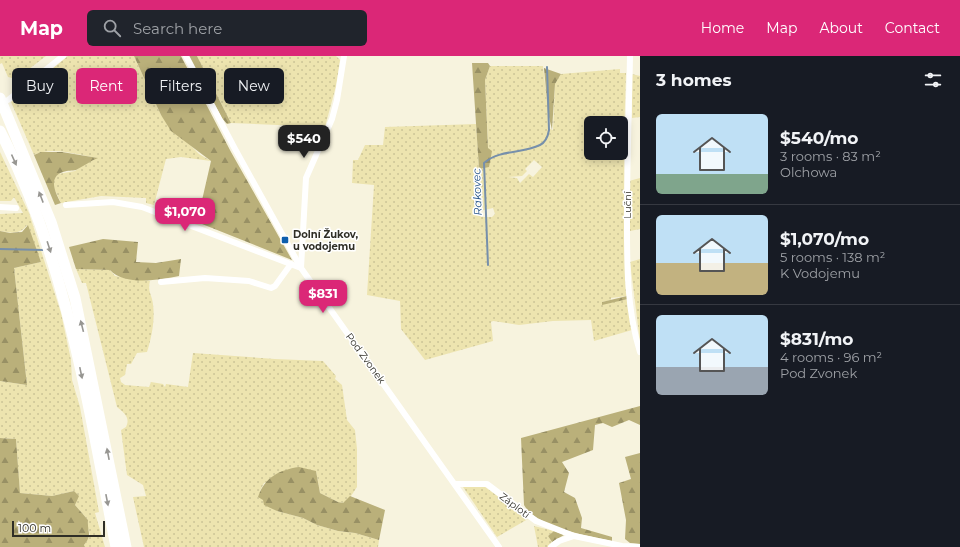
<!DOCTYPE html>
<html lang="en">
<head>
<meta charset="utf-8">
<style>
	:root { --surface:#171b24; --page:#20242c; --text:#f1f3f6; --muted:#9ea1a6; --line:#363941; --accent:#db2777 }
	body { margin:0; font-family:Montserrat,sans-serif; background:var(--page); color:var(--text); height:100vh; display:flex; flex-direction:column; font-size:15px; white-space:nowrap }
	* { box-sizing:border-box; margin:0 }
	p { font-size:13px; color:var(--muted) }
	.icon { flex:none; width:22px; height:22px; fill:none; stroke:currentColor; stroke-width:2; stroke-linecap:round; stroke-linejoin:round }
	.map { position:relative; flex:1; overflow:hidden }
	.sheet { display:flex; flex-direction:column; background:var(--surface); width:320px }
	.sheet>* { flex:none }
	.top-card { position:absolute; left:12px; top:12px; width:380px; height:36px; display:flex; gap:8px }
	.fabs { position:absolute; left:584px; top:60px; display:grid; gap:8px }
	.fabs a { display:grid; place-items:center; width:44px; height:44px; border-radius:6px; background:var(--surface); box-shadow:0 2px 10px #0003; font-size:20px }
	.scale { position:absolute; left:12px; bottom:10px; width:93px; box-sizing:border-box; padding-left:4px; border:2px solid #2f2e26; border-top:0; font-size:11px; line-height:14px; white-space:nowrap; color:#2f2e26; -webkit-text-stroke:3px #fff; paint-order:stroke }
	.price { position:absolute; translate:-50% -34px; padding:0 9px; border-radius:8px; background:var(--accent); color:#fff; font-size:13px; line-height:26px; filter:drop-shadow(0 1px 2px #0008) }
	.price::after { content:''; position:absolute; left:50%; top:24px; width:12px; height:9px; margin-left:-6px; background:inherit; clip-path:polygon(0 0,100% 0,50% 100%) }
	.price.active { background:#222; color:#fff }
	ul { padding:0; list-style:none }
	li { display:flex; align-items:center; gap:12px; height:100px; padding:0 16px }
	li+li { border-top:1px solid var(--line) }
	li span { display:grid; place-items:center; flex:none; width:112px; height:80px; border-radius:6px; color:#555 }
	li>.icon { margin-inline-start:auto }
	span .icon { width:48px; height:48px; fill:#fffc; stroke-width:1 }
	li b { font-size:17px }
	h2 { display:flex; justify-content:space-between; align-items:center; height:48px; padding:0 16px; font-size:17px }
	.chip { padding:0 14px; border-radius:6px; background:var(--surface); box-shadow:0 2px 10px #0003; font-size:14px; line-height:36px }
	.chip.active { background:var(--accent); color:#fff }
	header { display:flex; align-items:center; gap:24px; box-sizing:border-box; height:56px; padding:0 20px; background:var(--accent); color:#fff }
	header strong { font-size:19px }
	nav { display:flex; gap:22px; margin-inline-start:auto; font-size:14px }
	.search { width:280px; height:36px; background:var(--page); display:flex; align-items:center; gap:10px; box-sizing:border-box; padding:0 14px; border-radius:6px; color:var(--muted); font-size:15px }
	main { display:flex; flex:1; min-height:0 }
	.map>svg:first-child { display:block }
</style>
</head>
<body>
<header>
<strong>Map</strong>
<div class="search"><svg class="icon" aria-label="search" viewBox="0 0 24 24"><circle cx="10" cy="10" r="6"/><path d="M15 15l6 6"/></svg>Search here</div>
<nav><a>Home</a><a>Map</a><a>About</a><a>Contact</a></nav>
</header>
<main>
<div class="map">
<svg width="640" height="491" viewBox="0 0 640 491">
	<defs>
		<pattern id="green-dots" width="8" height="8" patternUnits="userSpaceOnUse"><rect width="8" height="8" fill="#ede4af"/><path d="M2 2h.1M6 6h.1" fill="none" stroke="#ccc496" stroke-width="1.8" stroke-linecap="round"/></pattern>
		<pattern id="forest-firs" width="22" height="20" patternUnits="userSpaceOnUse"><rect width="22" height="20" fill="#bab07a"/><path d="M5 1l3.5 6h-7zM16 11l3.5 6h-7z" fill="#989064"/></pattern>
	</defs>
	<rect width="100%" height="100%" fill="#f7f3de"/>
	<g fill="url(#green-dots)" fill-rule="evenodd">
		<polygon points="0,0 46,0 16,23 8,21 2,7 0,8"/>
		<path d="M68 0H134L161 59 199 98 211 105 181 101 166 103 154 149 146 147V142L101 140 61 147 53 130 54 123 58 118 75 115 84 108 97 102C78 99 52 90 34 99L11 46Z"/>
		<polygon points="197,0 336,0 340,4 336,30 325,71 231,67"/>
		<path d="M490 10H543L550 73 553 74 555 28 561 18 620 13V17H626L624 79 627 240 611 242V244L602 246V248L628 243 632 274 594 285 591 264 553 265 519 269 493 265 491 266 493 285 425 304 401 273 400 245 367 239 374 129 352 127 353 104H358L365 89H383L385 71 476 68 479 113 489 110 485 24ZM591 67H621V97H591ZM534 104 542 111 533 121 529 118 520 127 517 122 508 121 522 120 527 115 525 113ZM493 152 495 158 492 161H481L479 159 480 155Z"/>
		<polygon points="632,18 640,20 640,61 632,62"/>
		<path d="M0 96 29 157 61 257 71 304 72 324 80 351 99 456 95 457 105 491H85L84 489 90 479 88 472V464L75 449 76 446 74 435 52 440 20 437 16 383 0 382V325L27 329 14 212 41 206 27 169C20 179 11 177 0 175V158L23 157 14 141 11 145H0Z"/>
		<polygon points="640,122 640,173 630,175 629,125"/>
		<polygon points="640,203 640,286 630,206"/>
		<path d="M76 213 110 214 115 220 150 225C148 234 150 236 152 243 156 260 152 280 147 296L137 297 131 308H127L125 319 120 322 121 326 125 329 149 331 151 326 163 328 165 331 166 328 188 331 193 297 275 303 323 305 336 320 335 323 342 329 347 364 355 374 357 393V431L349 443 343 447 338 446 320 437 316 415 264 427 260 435 263 444 277 455 303 462 317 469 338 475 355 477 379 484 378 491H144L133 441 146 440 143 429 127 419 121 374 126 371C131 361 123 356 117 351L86 227H82Z"/>
		<polygon points="463,431 485,431 528,463 497,481"/>
		<polygon points="534,470 554,475 548,480 552,486 548,491 538,491"/>
	</g>
	<g fill="url(#forest-firs)">
		<polygon points="134,0 181,0 231,96 292,204 197,166 211,105 171,75 161,59"/>
		<polygon points="188,0 197,0 231,67 227,68 222,62"/>
		<polygon points="472,7 488,7 490,10 485,24 488,92 492,95 489,111 479,113"/>
		<polygon points="544,12 561,18 555,28 552,74 548,57"/>
		<path d="M41 96H62L98 102C90 105 84 110 76 114 72 115 68 114 63 116 48 121 55 136 61 147L55 149 34 99Z"/>
		<polygon points="28,169 41,206 14,212 27,329 0,325 0,175 10,177 22,176"/>
		<path d="M103 183 138 186 136 206 156 207 181 203 179 220C160 224 124 230 110 214L76 213 69 191Z"/>
		<polygon points="627,240 628,243 602,249 602,246"/>
		<path d="M640 350V369L629 364 612 371 603 367 595 369 593 394 562 406 569 417 564 436 575 442 582 462 581 472 612 481V485C588 480 536 471 524 449L521 382Z"/>
		<path d="M0 382 16 383 20 437 52 440 74 435 79 440 75 449 88 464C87 477 93 478 84 489L85 491H0Z"/>
		<polygon points="640,397 640,488 630,487 625,483 626,464 619,427 631,423 625,401"/>
		<path d="M299 411 316 415 320 437 338 446 343 447 350 440 385 454 379 484 355 477 338 475 317 469 303 462 277 455 264 449 263 444 258 441C265 421 279 414 299 411Z"/>
		<polygon points="554,475 564,479 552,486 548,480"/>
	</g>
	<g fill="none" stroke-linecap="round" stroke-linejoin="round">
		<g stroke="#768fab" stroke-width="2">
			<polyline points="0,193 44,194"/>
			<path d="M488 209 484 107C500 93 522 98 540 89 546 86 548 80 549 74L547 11"/>
		</g>
		<g stroke="#fff" stroke-width="6">
			<polyline points="186,0 235,93 301,212 499,491"/>
			<path d="M630 0C629 53 627 105 627 158 627 203 626 252 640 296"/>
			<polyline points="8,44 63,0"/>
			<polyline points="66,149 113,146 142,151 301,212 306,122 332,63 337,44 344,0"/>
			<polyline points="0,151 16,152"/>
			<polyline points="161,226 205,222 249,225 271,232 275,230 291,208"/>
			<polyline points="455,428 487,428 536,465 574,480 622,490 640,491"/>
			<polyline points="551,491 559,485 574,480"/>
		</g>
		<g stroke="#fff" stroke-width="11">
			<polyline points="0,42 51,166 75,242 126,491"/>
			<path d="M0 75C67 205 88 350 116 491"/>
		</g>
	</g>
	<defs><path id="oneway-solid" d="M-6-.8H1V-3.2L6.5 0L1 3.2V.8H-6Z"/></defs>
	<g fill="#979692">
		<use href="#oneway-solid" transform="translate(14 104) rotate(66)"/>
		<use href="#oneway-solid" transform="translate(41 141) rotate(-111)"/>
		<use href="#oneway-solid" transform="translate(49 191) rotate(72)"/>
		<use href="#oneway-solid" transform="translate(82 270) rotate(-104)"/>
		<use href="#oneway-solid" transform="translate(81 317) rotate(78)"/>
		<use href="#oneway-solid" transform="translate(108 398) rotate(-101)"/>
		<use href="#oneway-solid" transform="translate(107 444) rotate(79)"/>
	</g>
	<rect fill="#0e5ead" stroke="#fff" stroke-width="1.5" x="281" y="180" width="8" height="8" rx="2"/>
	<g text-anchor="middle" stroke-width="3" stroke-linejoin="round" paint-order="stroke">
		<g font-size="10" fill="#2f2e26" stroke="#fff">
			<text transform="translate(627 149) rotate(-90)" y="4">Luční</text>
			<text transform="translate(366 302) rotate(54)" y="4">Pod Zvonek</text>
			<text transform="translate(515 449) rotate(37)" y="4">Záplotí</text>
		</g>
		<g font-size="10" font-weight="bold" fill="#2f2e26" stroke="#fff" text-anchor="start">
			<text x="293" y="182">Dolní Žukov,<tspan x="293" dy="12">u vodojemu</tspan></text>
		</g>
		<g font-size="11" font-style="italic" fill="#25548a" stroke="#fff">
			<text transform="translate(477 136) rotate(-92)" y="4">Rakovec</text>
		</g>
	</g>
</svg>
<div class="fabs">
<a><svg class="icon" aria-label="locate" viewBox="0 0 24 24"><circle cx="12" cy="12" r="6"/><path d="M12 2v4M12 18v4M2 12h4M18 12h4"/></svg></a>
</div>
<div class="scale">100 m</div>
<b class="price active" style="left:304px;top:103px">$540</b>
<b class="price" style="left:185px;top:176px">$1,070</b>
<b class="price" style="left:323px;top:258px">$831</b>
<div class="top-card">
<a class="chip">Buy</a>
<a class="chip active">Rent</a>
<a class="chip">Filters</a>
<a class="chip">New</a>
</div>
</div>
<section class="sheet">
<h2>3 homes<svg class="icon" aria-label="filters" viewBox="0 0 24 24"><path d="M4 7h16M4 17h16"/><circle cx="9" cy="7" r="2"/><circle cx="15" cy="17" r="2"/></svg></h2>
<ul>
<li><span style="background:linear-gradient(#bfe0f5 75%,#7fa58c 0)"><svg class="icon" aria-label="home" viewBox="0 0 24 24"><path d="M3 11l9-7 9 7M6 9v11h12V9"/></svg></span><div><b>$540/mo</b><p>3 rooms · 83 m²</p><p>Olchowa</p></div></li>
<li><span style="background:linear-gradient(#bfe0f5 60%,#c2b280 0)"><svg class="icon" aria-label="home" viewBox="0 0 24 24"><path d="M3 11l9-7 9 7M6 9v11h12V9"/></svg></span><div><b>$1,070/mo</b><p>5 rooms · 138 m²</p><p>K Vodojemu</p></div></li>
<li><span style="background:linear-gradient(#bfe0f5 65%,#9aa5b1 0)"><svg class="icon" aria-label="home" viewBox="0 0 24 24"><path d="M3 11l9-7 9 7M6 9v11h12V9"/></svg></span><div><b>$831/mo</b><p>4 rooms · 96 m²</p><p>Pod Zvonek</p></div></li>
</ul>
</section>
</main>
</body>
</html>
